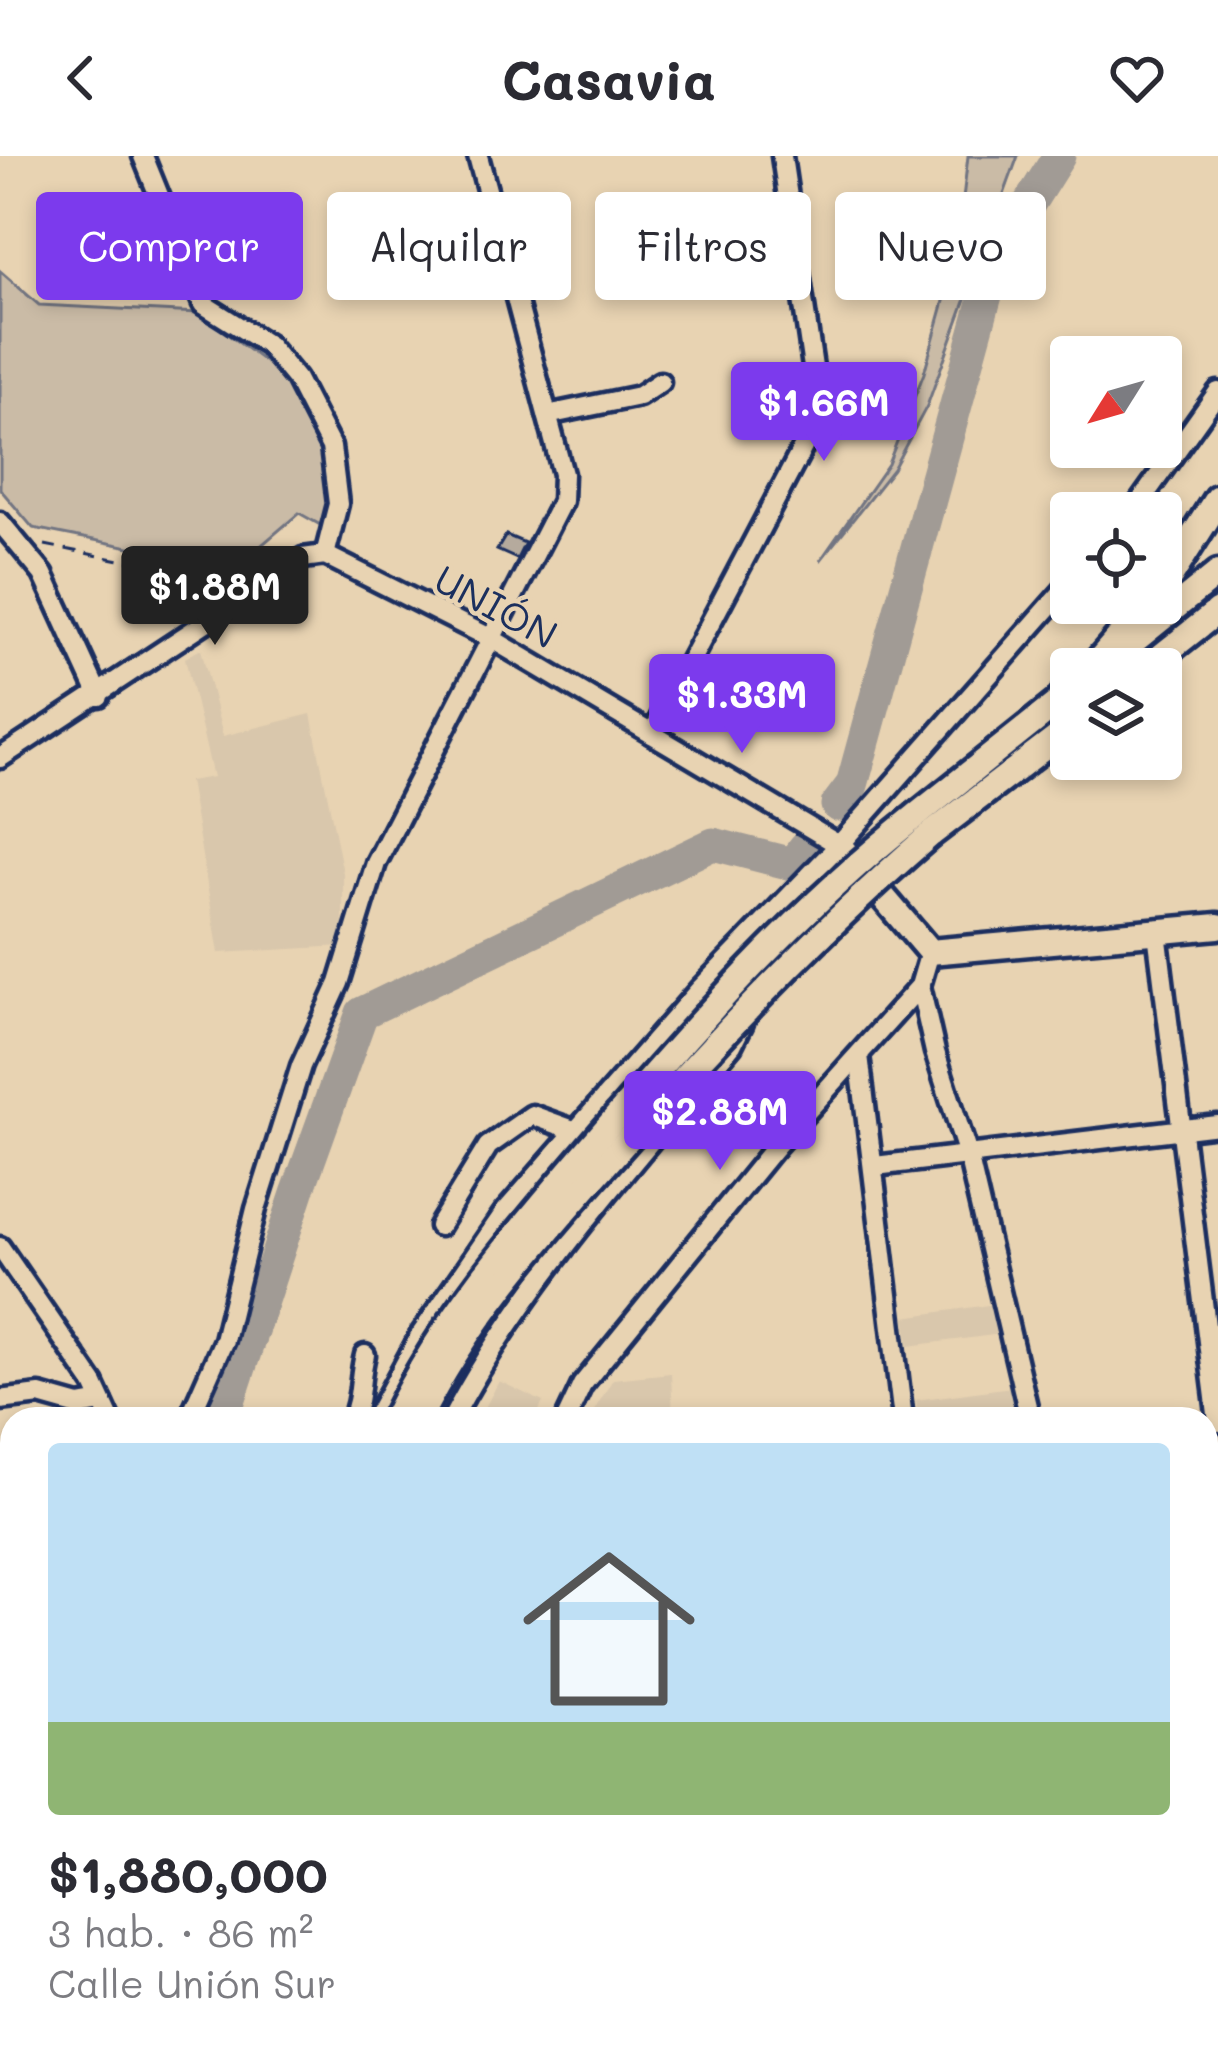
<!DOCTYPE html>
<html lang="es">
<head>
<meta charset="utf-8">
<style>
	:root { --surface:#fff; --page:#f2f2f3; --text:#2b2b33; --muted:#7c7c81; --accent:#7c3aed }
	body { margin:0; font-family:Mali,sans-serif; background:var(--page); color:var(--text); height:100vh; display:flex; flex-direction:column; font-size:45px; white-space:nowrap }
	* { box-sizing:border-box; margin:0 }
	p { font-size:39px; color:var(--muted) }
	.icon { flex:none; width:66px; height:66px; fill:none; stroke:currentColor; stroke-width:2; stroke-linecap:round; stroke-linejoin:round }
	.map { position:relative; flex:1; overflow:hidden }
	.panel { position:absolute; left:0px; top:1251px; width:1218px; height:663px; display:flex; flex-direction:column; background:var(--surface); border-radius:36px 36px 0 0; box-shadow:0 6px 18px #0003 }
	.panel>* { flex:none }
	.top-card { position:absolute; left:36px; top:36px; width:1146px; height:108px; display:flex; gap:24px }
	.needle { width:78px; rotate:233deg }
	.tools { position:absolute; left:1050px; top:180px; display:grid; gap:24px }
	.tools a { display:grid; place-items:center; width:132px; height:132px; border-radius:12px; background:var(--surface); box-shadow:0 6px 18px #0003; font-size:60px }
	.price { position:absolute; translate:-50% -102px; padding:0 27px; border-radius:12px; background:var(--accent); color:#fff; font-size:39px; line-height:78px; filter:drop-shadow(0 3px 6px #0008) }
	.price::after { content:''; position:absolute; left:50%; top:72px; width:36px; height:27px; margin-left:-18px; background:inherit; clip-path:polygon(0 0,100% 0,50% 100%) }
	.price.selected { background:#222; color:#fff }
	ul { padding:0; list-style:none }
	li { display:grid; align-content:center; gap:24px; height:636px; padding:0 48px }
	li span { display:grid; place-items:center; height:372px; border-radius:12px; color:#555 }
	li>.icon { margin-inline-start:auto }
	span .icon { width:216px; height:216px; fill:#fffc; stroke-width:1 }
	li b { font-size:51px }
	.tag { padding:0 42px; border-radius:12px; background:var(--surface); box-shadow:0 6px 18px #0003; font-size:42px; line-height:108px }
	.tag.selected { background:var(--accent); color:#fff }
	header { display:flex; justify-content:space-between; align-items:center; height:156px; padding:0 48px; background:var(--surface); font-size:54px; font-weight:700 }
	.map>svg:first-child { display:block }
</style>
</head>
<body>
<header><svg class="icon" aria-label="back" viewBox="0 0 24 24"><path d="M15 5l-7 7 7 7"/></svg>Casavia<svg class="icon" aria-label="heart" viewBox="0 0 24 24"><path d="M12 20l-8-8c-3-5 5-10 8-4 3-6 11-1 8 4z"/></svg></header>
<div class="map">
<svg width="1218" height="1913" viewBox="0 0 1218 1913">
	<rect width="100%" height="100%" fill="#e8d3b2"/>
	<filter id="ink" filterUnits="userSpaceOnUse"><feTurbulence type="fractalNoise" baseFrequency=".00833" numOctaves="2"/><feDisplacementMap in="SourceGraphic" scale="24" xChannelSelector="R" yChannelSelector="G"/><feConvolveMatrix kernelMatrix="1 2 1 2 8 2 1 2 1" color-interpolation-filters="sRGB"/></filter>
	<g filter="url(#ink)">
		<g fill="#d9c7ac">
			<polygon points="201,493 223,580 311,558 343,717 343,790 219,797 189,625 213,621 185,502"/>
			<polygon points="1002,1147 1009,1177 909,1190 905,1161"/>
			<polygon points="671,1217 673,1262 589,1263 613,1223"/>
			<polygon points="499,1225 543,1246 535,1263 479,1263"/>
			<polygon points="1019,1230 1027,1263 918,1263 916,1244"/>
		</g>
		<g fill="#cabba6" stroke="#727582" stroke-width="3">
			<polygon points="968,0 1018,0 927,250 893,313 820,405 888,308 924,217 956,102"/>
			<polygon points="0,115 39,149 199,157 292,226 327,297 333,346 324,371 299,357 235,412 33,372 0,333"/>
		</g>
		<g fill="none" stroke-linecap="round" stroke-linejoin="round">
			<g stroke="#a19b95" stroke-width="33">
				<polyline points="837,649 852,629 997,99 1059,0"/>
				<polyline points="223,1263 298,1035 362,857 713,688 792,708 805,691"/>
				<polyline points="233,1902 234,1913"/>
			</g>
		</g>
		<polygon fill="#b5aa9d" stroke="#1b2f5e" stroke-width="3" points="506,379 525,387 517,403 497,394"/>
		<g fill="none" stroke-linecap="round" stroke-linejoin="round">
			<defs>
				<g id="minor">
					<polyline points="143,0 203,148 268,189 296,223 331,291 338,348 325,399"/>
					<polyline points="547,259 639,240 660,226"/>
					<polyline points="1132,357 1218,236"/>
					<polyline points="0,366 43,418 99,540"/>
					<polyline points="652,578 820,259 782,0"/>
					<polyline points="0,602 303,402 325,399 492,483 839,689"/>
					<polyline points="1157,776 1218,1266"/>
					<polyline points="920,830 935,896 968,999 1030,1263"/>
					<polyline points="859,899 903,1263"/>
					<path d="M679 952C731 943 737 960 775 991"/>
					<polyline points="875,1010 1218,969"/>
					<polyline points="439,1070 488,990 532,959 576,975"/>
					<polyline points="0,1091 94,1228 110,1263"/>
					<polyline points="0,1244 40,1239 79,1250 102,1246"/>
					<polyline points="189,1263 224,1184 256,1053 301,910 339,827 376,707 562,345 563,318 478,0"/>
					<path d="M352 1263C362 1243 359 1221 365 1199"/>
					<polyline points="375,1263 421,1178 504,1057 700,833 839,689 1071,426"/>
					<path d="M452 1263C521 1131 636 1003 732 889L743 867"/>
					<polyline points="566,1263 582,1229 775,991 920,830 930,796"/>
					<polyline points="0,1418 12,1417"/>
					<polyline points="1206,1622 1218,1620"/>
					<polyline points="0,1700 12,1699"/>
					<polyline points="49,1902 53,1913"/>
					<polyline points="298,1902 299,1913"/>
					<polyline points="362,1902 363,1913"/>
					<polyline points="507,1902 508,1913"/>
					<polyline points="627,1902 627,1913"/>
					<polyline points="938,1902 938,1913"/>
				</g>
				<g id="major">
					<polyline points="1113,502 1218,417"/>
					<polyline points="1145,513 1218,455"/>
					<polyline points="917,659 1071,536"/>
					<polyline points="930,679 1071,571"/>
					<polyline points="839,689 930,796 1218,770"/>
					<polyline points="1206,1562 1218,1560"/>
					<polyline points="316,1902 317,1913"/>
					<polyline points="337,1902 338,1913"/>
				</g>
				<g id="highway">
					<polyline points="1161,433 1218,343"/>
					<polyline points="1093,513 1150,447"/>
					<polyline points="1063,542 1071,534"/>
				</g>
			</defs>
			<use href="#minor" stroke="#1b2f5e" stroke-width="27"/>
			<use href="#major" stroke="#1b2f5e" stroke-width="33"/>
			<use href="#highway" stroke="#1b2f5e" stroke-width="36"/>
			<polyline stroke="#1b2f5e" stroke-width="3" stroke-dasharray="12 9" stroke-linecap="butt" points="45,389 194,419 213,443"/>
			<use href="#minor" stroke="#e8d3b2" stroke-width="18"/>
			<use href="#major" stroke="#e8d3b2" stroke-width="24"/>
			<use href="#highway" stroke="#e8d3b2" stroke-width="27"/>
			<defs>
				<g id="major-bridge">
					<path d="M394 1263C446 1156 526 1066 603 976 703 861 797 754 917 659"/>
					<path d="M419 1263C468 1162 547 1075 621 991 718 881 819 775 930 679"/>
				</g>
			</defs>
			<use href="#major-bridge" stroke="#1b2f5e" stroke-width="33" stroke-linecap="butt"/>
			<use href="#major-bridge" stroke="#e8d3b2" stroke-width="24"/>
		</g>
	</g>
	<g text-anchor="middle" stroke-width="9" stroke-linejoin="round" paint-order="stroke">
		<g font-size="39" fill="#1b2f5e" stroke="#e8d3b2">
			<text transform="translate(496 451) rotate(28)" y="14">UNIÓN</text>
		</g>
	</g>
</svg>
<div class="tools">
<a><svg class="needle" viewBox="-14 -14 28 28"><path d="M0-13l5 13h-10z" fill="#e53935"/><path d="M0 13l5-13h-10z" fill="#7c7c81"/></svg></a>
<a><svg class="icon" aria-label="locate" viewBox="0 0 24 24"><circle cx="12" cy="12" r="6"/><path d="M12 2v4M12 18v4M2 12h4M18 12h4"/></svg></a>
<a><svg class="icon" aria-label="layers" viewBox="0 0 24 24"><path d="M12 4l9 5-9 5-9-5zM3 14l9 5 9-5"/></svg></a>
</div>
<b class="price" style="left:824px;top:308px">$1.66M</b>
<b class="price selected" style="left:215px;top:492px">$1.88M</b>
<b class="price" style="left:742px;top:600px">$1.33M</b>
<b class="price" style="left:720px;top:1017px">$2.88M</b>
<div class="top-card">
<a class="tag selected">Comprar</a>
<a class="tag">Alquilar</a>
<a class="tag">Filtros</a>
<a class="tag">Nuevo</a>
</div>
<section class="panel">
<ul>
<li><span style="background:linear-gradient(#bfe0f5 75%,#8fb573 0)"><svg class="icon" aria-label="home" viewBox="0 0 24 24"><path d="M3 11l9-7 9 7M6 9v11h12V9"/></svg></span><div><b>$1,880,000</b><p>3 hab. · 86 m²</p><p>Calle Unión Sur</p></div></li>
</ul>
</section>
</div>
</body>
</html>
